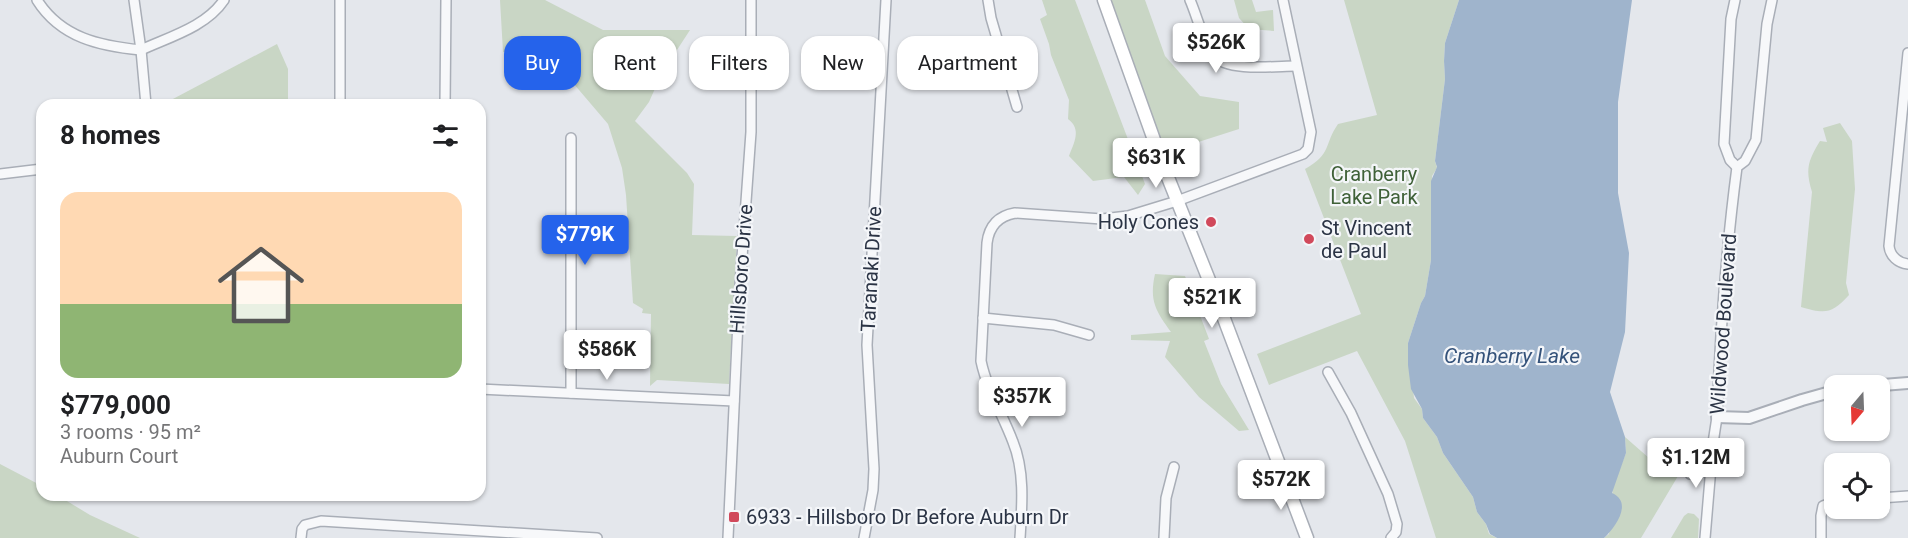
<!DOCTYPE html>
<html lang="en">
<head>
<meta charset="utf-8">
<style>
	:root { --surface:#fff; --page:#f6f6f6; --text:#202124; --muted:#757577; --line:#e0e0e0; --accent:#2563eb }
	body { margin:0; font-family:Roboto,sans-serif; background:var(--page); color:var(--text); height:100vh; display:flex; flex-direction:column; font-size:22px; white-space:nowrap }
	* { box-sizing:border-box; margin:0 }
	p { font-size:20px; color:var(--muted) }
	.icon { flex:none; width:33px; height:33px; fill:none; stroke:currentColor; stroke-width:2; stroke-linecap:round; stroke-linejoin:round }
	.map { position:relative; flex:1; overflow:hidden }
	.details { position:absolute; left:36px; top:99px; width:450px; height:402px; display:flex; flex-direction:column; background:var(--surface); border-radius:18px; box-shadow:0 2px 4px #0004 }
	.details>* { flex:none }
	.hud { position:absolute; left:504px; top:36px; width:570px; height:54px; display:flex; gap:12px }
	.needle { width:39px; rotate:199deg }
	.tools { position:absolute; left:1824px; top:375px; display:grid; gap:12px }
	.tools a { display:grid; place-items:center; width:66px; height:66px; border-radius:12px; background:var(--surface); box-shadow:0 2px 4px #0004; font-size:30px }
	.price { position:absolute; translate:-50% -51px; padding:0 14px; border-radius:6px; background:#fff; color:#222; font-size:20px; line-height:39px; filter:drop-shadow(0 2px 3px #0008) }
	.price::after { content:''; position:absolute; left:50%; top:36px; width:18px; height:14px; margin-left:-9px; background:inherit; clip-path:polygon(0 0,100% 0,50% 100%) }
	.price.current { background:var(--accent); color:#fff }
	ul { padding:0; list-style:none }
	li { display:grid; align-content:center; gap:12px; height:318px; padding:0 24px }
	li+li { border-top:2px solid var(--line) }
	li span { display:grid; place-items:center; height:186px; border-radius:18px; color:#555 }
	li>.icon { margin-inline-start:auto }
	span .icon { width:108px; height:108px; fill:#fffc; stroke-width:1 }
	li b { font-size:26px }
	h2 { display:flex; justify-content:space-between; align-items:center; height:72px; padding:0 24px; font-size:26px }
	.tag { padding:0 21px; border-radius:18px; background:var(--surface); box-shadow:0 2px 4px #0004; font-size:21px; line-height:54px }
	.tag.current { background:var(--accent); color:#fff }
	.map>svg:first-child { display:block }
</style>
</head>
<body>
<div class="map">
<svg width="1908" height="538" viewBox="0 0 1908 538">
	<rect width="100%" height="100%" fill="#e4e7ec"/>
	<g fill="#c9d6c5">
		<polygon points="500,0 545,0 603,30 690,30 662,73 649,102 635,121 687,173 694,184 692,235 737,236 729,384 657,380 650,386 651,314 642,313 643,309 633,303 626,195 622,168 608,124 556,63 503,52"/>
		<path d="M1042 0H1075L1145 184 1138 195 1124 177 1093 181 1069 156C1074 143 1082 129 1068 119L1069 100 1051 55 1049 44 1040 19 1047 15Z"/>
		<polygon points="1107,0 1145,0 1165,56 1200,96 1239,102 1239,129 1164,153"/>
		<polygon points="1234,0 1252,0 1256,12 1273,10 1274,31 1249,29 1239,18"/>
		<path d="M1344 0H1459L1445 43 1444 61 1445 79 1435 161 1437 168 1432 176 1431 260 1425 296 1421 303 1408 343 1414 398 1422 409 1423 418 1437 437 1443 453 1473 497 1477 512 1486 524 1489 534 1497 538H1436L1405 441 1357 351 1269 385 1257 354 1361 314 1305 169C1332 154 1324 144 1338 124L1377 115Z"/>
		<polygon points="277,44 288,69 288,105 170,105 171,100"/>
		<path d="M1840 123 1852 141 1855 189 1846 283 1849 295C1832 314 1825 314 1801 307L1812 192C1805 169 1808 161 1820 141L1827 142 1823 128Z"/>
		<path d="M1155 274 1185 276 1209 339 1204 341 1221 384 1249 430 1239 431 1199 397 1165 357 1170 341 1131 340V335L1171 332C1156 311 1149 301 1155 274Z"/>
		<polygon points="1625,437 1649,458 1693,457 1681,471 1641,538 1604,538 1609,534 1613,486 1626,453"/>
		<polygon points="0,464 42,486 42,495 57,495 90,515 140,538 0,538"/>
		<polygon points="1688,513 1694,514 1699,519 1698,538 1671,538 1684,516"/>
	</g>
	<path fill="#9fb4cc" d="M1459 0H1632L1618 102V193L1629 253 1625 332 1610 392 1625 437 1626 453 1612 493C1633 502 1616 527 1604 538H1497L1490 534 1486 524 1477 512 1473 497 1443 453 1437 437 1423 418 1422 409 1411 389 1408 365V343L1421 303 1425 296 1431 260V181L1437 167 1435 161 1445 79 1444 61 1445 43Z"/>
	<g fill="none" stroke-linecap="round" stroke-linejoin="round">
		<defs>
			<g id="minor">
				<path d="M37 0C61 38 100 46 141 50"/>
				<polyline points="134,0 141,50 146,105"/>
				<polyline points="340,0 340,105"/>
				<polyline points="988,0 991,18 1017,107"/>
				<path d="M1190 0C1197 16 1204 44 1214 56 1228 72 1276 66 1296 66"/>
				<polyline points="1735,0 1731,19 1724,144 1730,160 1737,167"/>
				<path d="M141 50C169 37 206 27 224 0"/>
				<path d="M1908 53 1889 246C1890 256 1898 263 1908 264"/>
				<polyline points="445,105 446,0"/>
				<polyline points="571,138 571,393"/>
				<polyline points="0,174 42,169"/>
				<polyline points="983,318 1054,325 1089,335"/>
				<polyline points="1328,372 1351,413 1388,494 1397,524 1396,532 1391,538"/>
				<polyline points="480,389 734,401"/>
				<polyline points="1690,474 1712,445"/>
				<polyline points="1880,498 1908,496"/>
				<polyline points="301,538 302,529 305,525 321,521 597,538"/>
				<polyline points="728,538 739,299 751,132 751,0"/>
				<polyline points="864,538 873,490 874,469 867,345 886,0"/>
				<path d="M1020 538C1022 507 1025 471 1013 442 1003 415 987 390 981 361L987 243C989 226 998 216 1015 213L1102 219 1128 216 1177 201 1303 154 1308 149 1311 132 1283 0"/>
				<polyline points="1164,538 1166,498 1174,467"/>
				<path d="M1705 538 1713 443 1717 417C1720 334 1726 250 1737 167L1745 161 1756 140 1767 24 1772 0"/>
				<polyline points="1821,538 1821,516 1823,506 1834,502"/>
			</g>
			<g id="tertiary">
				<polyline points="1870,386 1908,383"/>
				<polyline points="1717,417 1749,418 1802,400 1834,391"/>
			</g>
			<polyline id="secondary" points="1104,0 1163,165 1217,300 1307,538"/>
		</defs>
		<use href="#minor" stroke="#a9aeb7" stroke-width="12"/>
		<use href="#tertiary" stroke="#a9aeb7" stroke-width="14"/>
		<use href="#secondary" stroke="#a9aeb7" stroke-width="15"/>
		<use href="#minor" stroke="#f7f8fa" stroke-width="9"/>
		<use href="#tertiary" stroke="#f7f8fa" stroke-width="10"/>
		<use href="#secondary" stroke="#fff" stroke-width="12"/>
	</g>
	<g fill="#d1495b" stroke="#f4f6f9" stroke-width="2">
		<circle cx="1211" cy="222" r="6"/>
		<circle cx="1309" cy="239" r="6"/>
		<rect x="728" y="511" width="12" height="12" rx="3"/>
	</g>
	<g text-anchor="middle" stroke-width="4.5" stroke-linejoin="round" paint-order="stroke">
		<g font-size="20" fill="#3f6138" stroke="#f4f6f9">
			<text x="1374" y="181">Cranberry<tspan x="1374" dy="23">Lake Park</tspan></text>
		</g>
		<g font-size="20" fill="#2b3445" stroke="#f4f6f9" text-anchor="start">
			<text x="1199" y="229" text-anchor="end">Holy Cones</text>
			<text x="1321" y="235">St Vincent<tspan x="1321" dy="23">de Paul</tspan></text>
			<text x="746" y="524">6933 - Hillsboro Dr Before Auburn Dr</text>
		</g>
		<g font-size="20" fill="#2b3445" stroke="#f4f6f9">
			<text transform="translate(741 269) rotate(-86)" y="7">Hillsboro Drive</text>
			<text transform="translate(871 269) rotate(-87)" y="7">Taranaki Drive</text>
			<text transform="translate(1723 324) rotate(-86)" y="7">Wildwood Boulevard</text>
		</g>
		<g font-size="21" font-style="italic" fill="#34527a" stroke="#f4f6f9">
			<text x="1512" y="363">Cranberry Lake</text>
		</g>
	</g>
</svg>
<div class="tools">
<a><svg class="needle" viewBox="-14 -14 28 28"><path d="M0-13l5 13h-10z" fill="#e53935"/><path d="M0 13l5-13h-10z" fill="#757577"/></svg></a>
<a><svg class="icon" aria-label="locate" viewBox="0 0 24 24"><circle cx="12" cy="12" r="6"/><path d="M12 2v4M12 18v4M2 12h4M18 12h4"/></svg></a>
</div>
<b class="price" style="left:1216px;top:74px">$526K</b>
<b class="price" style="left:1156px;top:189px">$631K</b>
<b class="price current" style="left:585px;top:266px">$779K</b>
<b class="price" style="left:1212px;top:329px">$521K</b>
<b class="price" style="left:607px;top:381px">$586K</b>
<b class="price" style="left:1022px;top:428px">$357K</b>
<b class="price" style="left:1696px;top:489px">$1.12M</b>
<b class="price" style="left:1281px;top:511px">$572K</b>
<div class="hud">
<a class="tag current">Buy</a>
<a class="tag">Rent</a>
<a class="tag">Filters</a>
<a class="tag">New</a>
<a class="tag">Apartment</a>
</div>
<section class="details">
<h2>8 homes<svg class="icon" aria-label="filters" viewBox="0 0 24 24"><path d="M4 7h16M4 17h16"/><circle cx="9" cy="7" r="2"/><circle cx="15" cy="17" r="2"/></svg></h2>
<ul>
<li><span style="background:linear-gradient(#ffd9b3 60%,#8fb573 0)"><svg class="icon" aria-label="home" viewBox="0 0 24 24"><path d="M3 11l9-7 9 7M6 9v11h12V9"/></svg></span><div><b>$779,000</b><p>3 rooms · 95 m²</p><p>Auburn Court</p></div></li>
</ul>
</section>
</div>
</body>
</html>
